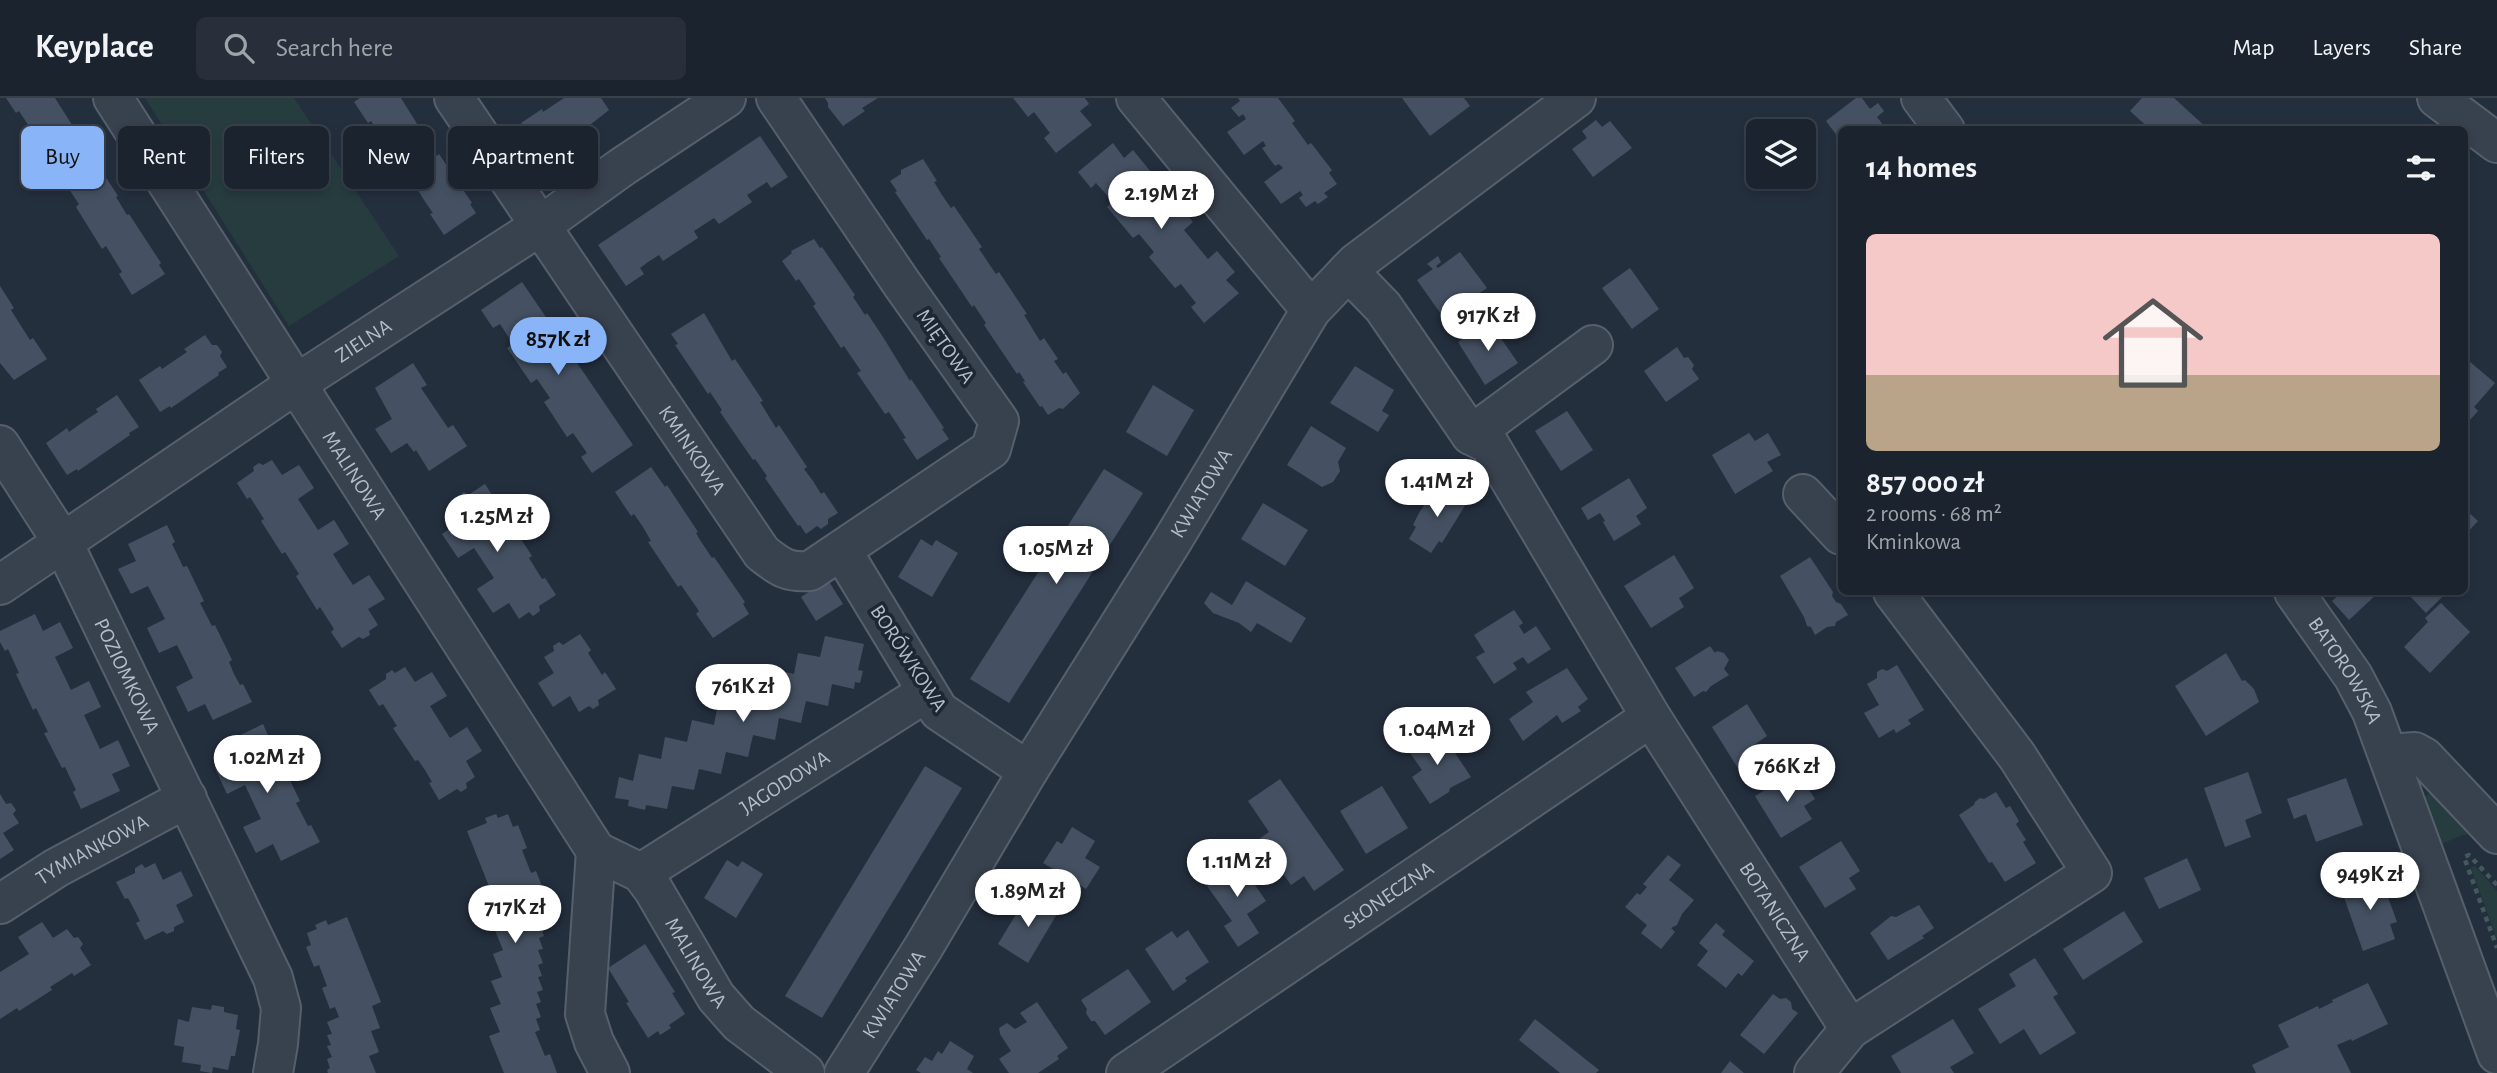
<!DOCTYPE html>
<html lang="en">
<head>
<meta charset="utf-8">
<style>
	:root { --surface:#1b232e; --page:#282f3a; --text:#f1f3f6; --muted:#a0a4aa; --line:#39404a; --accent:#8ab4f8 }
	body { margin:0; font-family:"Alegreya Sans",sans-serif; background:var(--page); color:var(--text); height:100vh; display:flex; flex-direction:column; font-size:26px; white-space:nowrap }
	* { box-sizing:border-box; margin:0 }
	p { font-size:23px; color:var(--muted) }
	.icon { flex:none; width:38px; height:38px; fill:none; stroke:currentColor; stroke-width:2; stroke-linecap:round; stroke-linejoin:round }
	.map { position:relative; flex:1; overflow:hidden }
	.panel { position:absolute; left:1838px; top:28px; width:630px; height:469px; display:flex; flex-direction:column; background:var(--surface); border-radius:10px; box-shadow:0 4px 10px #0003,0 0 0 2px var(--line) }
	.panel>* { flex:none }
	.hud { position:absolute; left:21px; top:28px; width:665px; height:63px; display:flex; gap:14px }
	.tools { position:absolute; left:1746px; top:21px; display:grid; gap:14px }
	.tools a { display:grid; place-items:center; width:70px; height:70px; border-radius:10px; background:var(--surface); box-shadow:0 4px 10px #0003,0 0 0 2px var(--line); font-size:35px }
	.price { position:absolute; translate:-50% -60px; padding:0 16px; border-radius:24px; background:#fff; color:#222; font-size:23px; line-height:46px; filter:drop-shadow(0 2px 4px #0008) }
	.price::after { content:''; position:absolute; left:50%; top:42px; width:21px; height:16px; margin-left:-10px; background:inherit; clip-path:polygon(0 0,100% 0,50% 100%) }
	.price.selected { background:var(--accent); color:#111 }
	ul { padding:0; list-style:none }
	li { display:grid; align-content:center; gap:14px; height:371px; padding:0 28px }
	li+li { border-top:2px solid var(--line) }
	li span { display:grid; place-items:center; height:217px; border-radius:10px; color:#555 }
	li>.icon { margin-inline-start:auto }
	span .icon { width:126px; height:126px; fill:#fffc; stroke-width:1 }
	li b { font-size:30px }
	h2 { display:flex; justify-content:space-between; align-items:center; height:84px; padding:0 28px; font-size:30px }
	.chip { padding:0 24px; border-radius:10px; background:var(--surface); box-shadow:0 4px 10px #0003,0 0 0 2px var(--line); font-size:24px; line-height:63px }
	.chip.selected { background:var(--accent); color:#111 }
	header { display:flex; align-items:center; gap:42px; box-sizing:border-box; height:98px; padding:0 35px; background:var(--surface); border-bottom:2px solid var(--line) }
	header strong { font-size:33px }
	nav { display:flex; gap:38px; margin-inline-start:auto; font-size:24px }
	.search { width:490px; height:63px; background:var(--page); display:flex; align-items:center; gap:18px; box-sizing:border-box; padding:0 24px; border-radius:10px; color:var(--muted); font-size:26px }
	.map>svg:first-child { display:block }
</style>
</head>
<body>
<header>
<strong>Keyplace</strong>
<div class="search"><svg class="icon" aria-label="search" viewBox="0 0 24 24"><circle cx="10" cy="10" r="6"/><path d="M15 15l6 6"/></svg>Search here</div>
<nav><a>Map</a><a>Layers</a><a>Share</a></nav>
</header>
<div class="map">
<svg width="2497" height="975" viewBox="0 0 2497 975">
	<rect width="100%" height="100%" fill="#242f3e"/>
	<g fill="#263c3f">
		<polygon points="145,0 294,0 399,158 289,228"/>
		<polygon points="2432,693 2482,733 2460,738 2435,749 2423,700"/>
		<polygon points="2475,768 2497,793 2497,841 2471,770"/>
	</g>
	<g fill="#455162">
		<polygon points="6,0 55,0 74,30 73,32 78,41 84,50 86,49 118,98 116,99 127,117 129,116 161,165 159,167 165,176 132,197 119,176 122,174 106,148 102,151 76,109 79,106 62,81 59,83 32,41 36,39 19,13 16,15"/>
		<polygon points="360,0 401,0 437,58 439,56 472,105 470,106 476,115 444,137 430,116 433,115 424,102 416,89 413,91 385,50 388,48 371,23 368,25 354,4"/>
		<polygon points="564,0 601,0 609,12 577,37 553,53 552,51 542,57 535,46 531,46 525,39 527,35 521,25 542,11 543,14"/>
		<polygon points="825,0 878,0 862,10 865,13 843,28 828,9 828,5"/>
		<polygon points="1013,0 1085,0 1089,6 1080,13 1092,27 1056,55 1044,40 1050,35 1034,14 1028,19"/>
		<polygon points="1238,0 1278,0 1295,23 1292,25 1308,47 1311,45 1332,72 1329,75 1337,86 1324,95 1328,99 1318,106 1315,103 1306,109 1299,100 1303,97 1300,93 1281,106 1264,84 1283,70 1279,66 1275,68 1269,60 1262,50 1266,48 1263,43 1244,57 1227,34 1246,21 1243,16 1239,19 1231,10 1240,3"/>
		<polygon points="1402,0 1464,0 1470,8 1430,38"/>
		<polygon points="1856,0 1862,0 1870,11 1878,5 1884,13 1877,19 1884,28 1879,32 1841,32 1841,43 1826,23"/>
		<polygon points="2142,0 2174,0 2209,32 2151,32 2130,13"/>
		<polygon points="1596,22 1602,29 1610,23 1632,50 1593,79 1572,51 1587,40 1582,33"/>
		<polygon points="760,38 788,79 771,90 767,84 747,97 752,104 719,126 714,120 694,133 698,140 663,163 659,157 648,164 640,170 644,176 626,188 598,147"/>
		<polygon points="1113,45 1124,60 1133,52 1151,74 1142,82 1166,110 1175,103 1184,113 1193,124 1184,132 1208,161 1217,153 1235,174 1226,182 1239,195 1204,225 1191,209 1196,205 1188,195 1181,186 1175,190 1149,159 1154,154 1139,136 1133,140 1107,109 1112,104 1105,95 1096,85 1091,90 1078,74"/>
		<polygon points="923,61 937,83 934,84 942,97 951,110 954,108 982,149 979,151 996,176 999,174 1027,216 1024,217 1040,243 1044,240 1058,261 1054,263 1063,276 1066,274 1080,295 1063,311 1059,310 1048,317 1042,308 1040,309 1023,284 1025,283 1019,274 1017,276 984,227 986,225 974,207 972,209 939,160 941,159 929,141 927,142 895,94 897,93 890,83 901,76 901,72"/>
		<polygon points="814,141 820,150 822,149 855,197 853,199 865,217 867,215 883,239 910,283 911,281 944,330 942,331 949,341 917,362 903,341 906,340 889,314 885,316 857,275 861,273 844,248 841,250 813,208 816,206 799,181 796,183 782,163 792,155 791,153"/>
		<polygon points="1460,154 1487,190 1443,219 1417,182 1433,171 1427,166 1438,158 1441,164 1436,168 1438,170"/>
		<polygon points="1630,170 1659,211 1632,231 1602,190"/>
		<polygon points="522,184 633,347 592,375 581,359 587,355 573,335 567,339 544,304 550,300 537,281 531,285 507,250 513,246 500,226 493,230 481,212"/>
		<polygon points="0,188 14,210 11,212 21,228 30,242 33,240 47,261 14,282 0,265"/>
		<polygon points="704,215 732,263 735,261 763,303 760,304 776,330 779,327 807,369 804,371 813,383 821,396 824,394 838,415 828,421 828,426 821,431 817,428 806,436 800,427 798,428 765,380 767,378 755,361 753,362 720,314 722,312 710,294 708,296 675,247 678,246 671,236"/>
		<polygon points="1489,223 1518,265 1485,287 1458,244"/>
		<polygon points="205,237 212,247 217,247 222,254 220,258 227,269 218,275 219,277 171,310 170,308 160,314 139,282 160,268 162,271 187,254 184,251"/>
		<polygon points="1677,249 1684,260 1688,259 1694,267 1692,271 1699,281 1666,304 1644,273"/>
		<polygon points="2469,263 2495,285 2474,309 2478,313 2468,324 2464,320 2464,265"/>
		<polygon points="413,265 427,287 421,290 448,330 453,327 467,348 429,373 416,352 414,354 407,345 391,355 375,331 392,321 375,290"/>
		<polygon points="1355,268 1394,292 1382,313 1389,317 1378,334 1330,305"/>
		<polygon points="1153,287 1194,312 1167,358 1126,334"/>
		<polygon points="117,297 139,329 129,335 130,337 78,373 77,371 67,377 46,345 67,330 69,334 83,324 98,314 96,311"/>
		<polygon points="1567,313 1593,352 1561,373 1535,333"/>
		<polygon points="1311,328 1346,350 1338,364 1340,373 1333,384 1322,389 1287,367"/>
		<polygon points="1749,335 1755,343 1768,335 1781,357 1767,364 1773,373 1735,396 1712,357"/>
		<polygon points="272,362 282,377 299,367 314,390 298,401 318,432 334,422 349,446 333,456 343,472 353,487 369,477 385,501 368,511 378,527 369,533 370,537 363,541 359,539 342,550 331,534 334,531 320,509 317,512 296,478 299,476 285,454 282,456 261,423 264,421 250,399 247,401 237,385 254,373 253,369 259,365 263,367"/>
		<polygon points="651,369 665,389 667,387 698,434 696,435 700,442 712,460 714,459 745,504 743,506 749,516 713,540 696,516 699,513 681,487 678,489 648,444 651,443 643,429 634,416 631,418 615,394"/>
		<polygon points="1104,371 1143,395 1009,605 970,581"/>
		<polygon points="1629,380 1647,410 1636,418 1641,426 1614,443 1603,424 1605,423 1600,415 1588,422 1581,410"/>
		<polygon points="485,386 496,403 493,405 500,416 507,426 510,424 532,458 529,460 542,481 545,480 556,497 539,508 540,513 533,518 529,514 519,521 509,505 493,515 477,491 494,480 474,450 458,460 442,436 458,425 448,410 458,403 457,399 464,394 468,397"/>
		<polygon points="1437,388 1455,396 1457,400 1466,406 1442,445 1439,443 1431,455 1409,441 1416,429 1413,427 1419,415"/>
		<polygon points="1263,405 1308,432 1285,468 1241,441"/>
		<polygon points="2464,410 2478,423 2464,438"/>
		<polygon points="167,427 175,444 172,446 178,458 183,469 187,468 204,503 200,505 212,528 215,527 232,562 229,564 234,576 240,587 243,586 252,604 213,622 205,606 188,614 176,589 193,580 185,563 177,547 159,555 147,530 165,521 148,488 131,496 118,471 136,463 128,446"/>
		<polygon points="921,441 932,448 936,442 958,455 932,499 898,479"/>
		<polygon points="1674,457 1694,490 1679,500 1684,509 1651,530 1624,488"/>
		<polygon points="1810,459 1833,494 1832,498 1836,504 1841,506 1848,517 1836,524 1835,528 1827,529 1815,537 1811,529 1807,528 1804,519 1780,478"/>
		<polygon points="828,482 843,506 816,523 801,499"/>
		<polygon points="1246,483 1306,520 1291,545 1257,525 1251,534 1239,525 1213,515 1204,505 1211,494 1232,507"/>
		<polygon points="2342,494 2379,494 2349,522 2332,503"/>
		<polygon points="2412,494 2447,494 2426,515 2409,497"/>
		<polygon points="2441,505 2470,534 2430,575 2404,549 2428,524 2425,520"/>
		<polygon points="1514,512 1523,525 1519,528 1524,536 1536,528 1551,551 1528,566 1523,559 1513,565 1517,571 1494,586 1476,559 1485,554 1474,537"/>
		<polygon points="35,516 43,533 60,524 73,550 55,559 71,592 89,583 101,609 84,617 100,651 118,642 130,668 112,676 120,693 81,711 73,694 76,692 65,669 62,670 44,635 48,634 36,610 33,612 16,576 19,575 8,551 5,553 0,544 0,533"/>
		<polygon points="580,536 591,552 588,555 602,577 605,574 616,591 598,602 599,607 593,611 589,608 579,614 570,598 553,609 538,585 554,575 544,559 554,553 553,548 559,544 563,547"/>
		<polygon points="825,538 864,546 858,572 863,573 860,585 855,584 854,591 832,586 828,608 806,603 801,625 779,620 775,642 753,637 748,659 726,654 721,676 699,671 694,692 672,688 667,711 646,707 645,712 628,708 629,702 615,700 619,679 633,683 639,656 661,661 665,639 687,644 692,622 714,627 718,605 741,610 746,588 767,593 772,571 794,576 798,555 820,559"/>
		<polygon points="1710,548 1715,555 1717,553 1724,555 1729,562 1724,571 1729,577 1711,588 1706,594 1703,593 1694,599 1675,570"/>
		<polygon points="2226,555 2242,583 2245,582 2254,591 2259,604 2206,638 2175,588"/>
		<polygon points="1897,567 1924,612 1908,622 1911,626 1896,635 1894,631 1879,640 1864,615 1879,607 1867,586 1877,580 1877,574 1882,571 1887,573"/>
		<polygon points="405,569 415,584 432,574 447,598 430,608 450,640 467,629 482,653 466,663 475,679 466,685 467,690 461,694 457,691 439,702 429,685 432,684 425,672 418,662 415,663 393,630 397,628 383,606 379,608 369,592 386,581 386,576 392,572 395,575"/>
		<polygon points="1567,570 1588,601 1578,609 1581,613 1562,625 1557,617 1523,643 1509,621 1533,604 1526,594"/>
		<polygon points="1747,606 1767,638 1754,647 1760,658 1739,672 1712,629"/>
		<polygon points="263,626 271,644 268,646 274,657 279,669 283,668 300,703 296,705 308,728 311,727 320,744 281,763 273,746 256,755 243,729 261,721 245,687 227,696 215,670 232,662 224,645"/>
		<polygon points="1439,631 1471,679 1450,690 1449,694 1430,706 1412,679 1422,672 1408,652"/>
		<polygon points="925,668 962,690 822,920 785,898"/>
		<polygon points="1797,673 1815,701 1804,708 1812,721 1781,740 1755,698"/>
		<polygon points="2248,674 2262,715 2245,722 2251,739 2225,749 2204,690"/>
		<polygon points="2346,680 2363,727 2316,744 2306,716 2294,721 2287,701"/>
		<polygon points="1280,681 1344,772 1314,793 1304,778 1291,787 1259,741 1269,734 1248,703"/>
		<polygon points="1382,688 1408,730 1366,756 1340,713"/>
		<polygon points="1996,694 2006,710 2010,708 2019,723 2016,726 2026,742 2023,744 2036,765 2005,784 1992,764 1989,765 1959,717 1974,707 1975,704 1980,700 1984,701"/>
		<polygon points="0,696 6,706 11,705 16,712 13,716 19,725 3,735 14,752 0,761"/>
		<polygon points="496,716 498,720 508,716 513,729 518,727 527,750 522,752 531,775 536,773 545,796 540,797 545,810 540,813 544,824 539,825 544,838 539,840 543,851 538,852 543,865 538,867 542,878 538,879 543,892 537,894 541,904 536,906 541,919 536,921 540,932 535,934 545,958 550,956 557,975 504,975 489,938 500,934 490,910 501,906 491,883 502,879 493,856 503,852 494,830 504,826 467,733 487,725 485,720"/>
		<polygon points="1072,729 1095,743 1085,760 1100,769 1086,791 1071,782 1069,785 1056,777 1058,774 1043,765 1057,743 1062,746"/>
		<polygon points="1841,743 1860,773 1849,780 1856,791 1825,810 1799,769"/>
		<polygon points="1668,757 1681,767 1669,782 1694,802 1682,816 1677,827 1671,830 1675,834 1661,851 1641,835 1647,827 1625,809 1637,795 1640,797 1647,789 1643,786"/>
		<polygon points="1235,758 1266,803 1247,816 1259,835 1238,849 1224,828 1232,823 1207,788 1222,777 1218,770 1221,763 1227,759"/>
		<polygon points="2187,760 2201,792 2159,811 2144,780"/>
		<polygon points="727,762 738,769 742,763 763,776 736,820 704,800"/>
		<polygon points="155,765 163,782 181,773 193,798 176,807 184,824 174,829 174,833 167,836 163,833 145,842 136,825 140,823 134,811 128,800 125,801 116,784 135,775 135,770 142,766 145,770"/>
		<polygon points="2380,777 2397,824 2390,826 2395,841 2363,853 2341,791"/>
		<polygon points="1027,798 1057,816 1028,865 998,846"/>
		<polygon points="1919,807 1934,830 1922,838 1924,840 1888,862 1870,835 1891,818 1896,819"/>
		<polygon points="2124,813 2143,844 2083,882 2063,851"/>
		<polygon points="347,819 381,904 372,908 380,930 371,933 379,954 369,958 376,975 328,975 327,972 330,970 327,961 332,959 327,948 331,947 327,937 332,936 327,924 339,919 335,909 330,911 322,890 327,888 319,867 314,869 306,849 311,847 307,835 317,831 315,827 326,822 328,827"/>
		<polygon points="42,824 53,840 67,831 74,840 78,839 83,846 80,850 91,867 74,878 72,875 50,889 52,892 19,913 17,910 0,921 0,874 29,856 18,839"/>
		<polygon points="1716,825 1725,833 1722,837 1754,863 1742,878 1738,875 1726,890 1697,867 1708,853 1699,845"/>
		<polygon points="1188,832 1209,864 1185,880 1187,883 1173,893 1145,851 1172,833 1177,840"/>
		<polygon points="645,846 675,894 672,895 685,916 669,927 671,930 660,937 658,933 648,940 626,905 629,904 608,870"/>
		<polygon points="2035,860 2058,896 2053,899 2076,935 2040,957 2024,931 2000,946 1978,911 2016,888 2009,876"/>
		<polygon points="1128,871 1151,904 1105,937 1095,923 1091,923 1086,915 1087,911 1081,902"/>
		<polygon points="2368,885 2388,926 2352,943 2351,941 2337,947 2351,975 2256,975 2252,967 2289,949 2278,927 2318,908 2319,911 2333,904 2332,902"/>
		<polygon points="1773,896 1780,901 1786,900 1791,904 1792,911 1798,915 1764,956 1740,937"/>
		<polygon points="1037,904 1068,950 1057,958 1059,961 1038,975 1009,975 999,961 1011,953 1000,936 999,930 1007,925 1015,931 1027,924 1020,915"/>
		<polygon points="212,907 224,909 224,914 238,917 236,931 240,932 235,958 231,958 228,972 213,969 212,975 200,973 201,967 182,964 184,949 174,947 178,921 189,924 192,909 211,912"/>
		<polygon points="1535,921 1599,972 1596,975 1560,975 1519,942"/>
		<polygon points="1953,921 1974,955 1950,969 1954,975 1901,975 1891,958"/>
		<polygon points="950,943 974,958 967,971 973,975 921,975 916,972 925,959 932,963 938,953 942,956"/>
		<polygon points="1730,963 1744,975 1721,975"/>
	</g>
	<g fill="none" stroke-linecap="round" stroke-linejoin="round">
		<defs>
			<g id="minor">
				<path id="s1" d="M113 0 596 753 641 775 653 791 716 899 739 925 805 975"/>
				<path id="s2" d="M454 0 762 455C780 469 787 475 810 473L991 351 999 323 902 186 776 0"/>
				<polyline points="1136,0 1311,212"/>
				<polyline points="1921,0 1945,32"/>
				<polyline points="2437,0 2497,45"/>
				<path id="s3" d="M1348 173 1383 209 1471 337 1489 346 1651 619 1850 931"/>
				<polyline points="1471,337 1593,247"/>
				<path id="s4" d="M0 347 63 445 273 880 281 910 278 946 273 975"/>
				<polyline points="1803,396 1841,437"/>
				<polyline points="842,453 939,613 1028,673"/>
				<path id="s5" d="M0 487 296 286 540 128 622 69 726 0"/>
				<path id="s6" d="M2294 494 2353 578 2372 614 2497 956"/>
				<polyline points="2388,656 2415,654 2424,659 2497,736"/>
				<polyline points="596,753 585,916 594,944 610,975"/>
				<path id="s7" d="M641 775 927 594"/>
				<path id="s8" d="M0 806 56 770 187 700"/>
				<path id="s9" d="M844 975 923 850 1028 673 1171 445 1311 212 1356 165 1576 0"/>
				<path id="s10" d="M1126 975 1651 619"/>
				<polyline points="1814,975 1850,931 2092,775 2017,658 1893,494"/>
			</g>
		</defs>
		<use href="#minor" stroke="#565f6c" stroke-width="42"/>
		<polyline stroke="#44595c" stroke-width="4.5" stroke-dasharray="5 5" stroke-linecap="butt" points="2497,787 2469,757 2464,759 2497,850"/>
		<use href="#minor" stroke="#38414e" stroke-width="38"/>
	</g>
	<g text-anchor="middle" stroke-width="7" stroke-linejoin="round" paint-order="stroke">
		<g font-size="21" fill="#b4bcc9" stroke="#1d2633">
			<text dy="7" stroke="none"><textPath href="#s5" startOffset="438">ZIELNA</textPath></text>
			<text transform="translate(946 248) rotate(55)" y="7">MIĘTOWA</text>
			<text dy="7" stroke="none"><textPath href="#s2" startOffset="425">KMINKOWA</textPath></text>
			<text dy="7" stroke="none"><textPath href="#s1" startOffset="448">MALINOWA</textPath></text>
			<text dy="7" stroke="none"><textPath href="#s9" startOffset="681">KWIATOWA</textPath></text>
			<text transform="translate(909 560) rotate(57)" y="7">BORÓWKOWA</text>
			<text dy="7" stroke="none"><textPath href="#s6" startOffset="94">BATOROWSKA</textPath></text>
			<text dy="7" stroke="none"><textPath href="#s4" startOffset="264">POZIOMKOWA</textPath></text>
			<text dy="7" stroke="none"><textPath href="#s7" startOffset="170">JAGODOWA</textPath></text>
			<text dy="7" stroke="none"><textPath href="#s8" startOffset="107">TYMIANKOWA</textPath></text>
			<text dy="7" stroke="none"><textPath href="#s10" startOffset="317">SŁONECZNA</textPath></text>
			<text dy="7" stroke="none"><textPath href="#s3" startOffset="774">BOTANICZNA</textPath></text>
			<text dy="7" stroke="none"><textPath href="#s1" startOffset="1050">MALINOWA</textPath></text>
			<text dy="7" stroke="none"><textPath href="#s9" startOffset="93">KWIATOWA</textPath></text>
		</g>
	</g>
</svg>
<div class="tools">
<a><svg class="icon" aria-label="layers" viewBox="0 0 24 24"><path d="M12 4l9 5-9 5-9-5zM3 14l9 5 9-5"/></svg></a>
</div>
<b class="price" style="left:1161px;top:133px">2.19M zł</b>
<b class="price" style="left:1488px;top:255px">917K zł</b>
<b class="price selected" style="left:558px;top:279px">857K zł</b>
<b class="price" style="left:1437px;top:421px">1.41M zł</b>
<b class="price" style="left:497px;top:456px">1.25M zł</b>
<b class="price" style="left:1056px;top:488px">1.05M zł</b>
<b class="price" style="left:743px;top:626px">761K zł</b>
<b class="price" style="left:1437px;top:669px">1.04M zł</b>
<b class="price" style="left:267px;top:697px">1.02M zł</b>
<b class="price" style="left:1787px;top:706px">766K zł</b>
<b class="price" style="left:1237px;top:801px">1.11M zł</b>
<b class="price" style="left:2370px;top:814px">949K zł</b>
<b class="price" style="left:1028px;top:831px">1.89M zł</b>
<b class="price" style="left:515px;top:847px">717K zł</b>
<div class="hud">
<a class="chip selected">Buy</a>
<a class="chip">Rent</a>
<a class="chip">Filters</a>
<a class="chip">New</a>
<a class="chip">Apartment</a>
</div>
<section class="panel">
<h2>14 homes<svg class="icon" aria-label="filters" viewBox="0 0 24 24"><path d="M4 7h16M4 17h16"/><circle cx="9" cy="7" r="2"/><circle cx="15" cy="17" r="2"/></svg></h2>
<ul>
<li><span style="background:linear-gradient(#f6c9c9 65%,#b9a48a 0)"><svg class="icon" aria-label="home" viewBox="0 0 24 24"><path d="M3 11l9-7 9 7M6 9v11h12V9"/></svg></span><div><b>857 000 zł</b><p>2 rooms · 68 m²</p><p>Kminkowa</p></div></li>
</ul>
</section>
</div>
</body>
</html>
